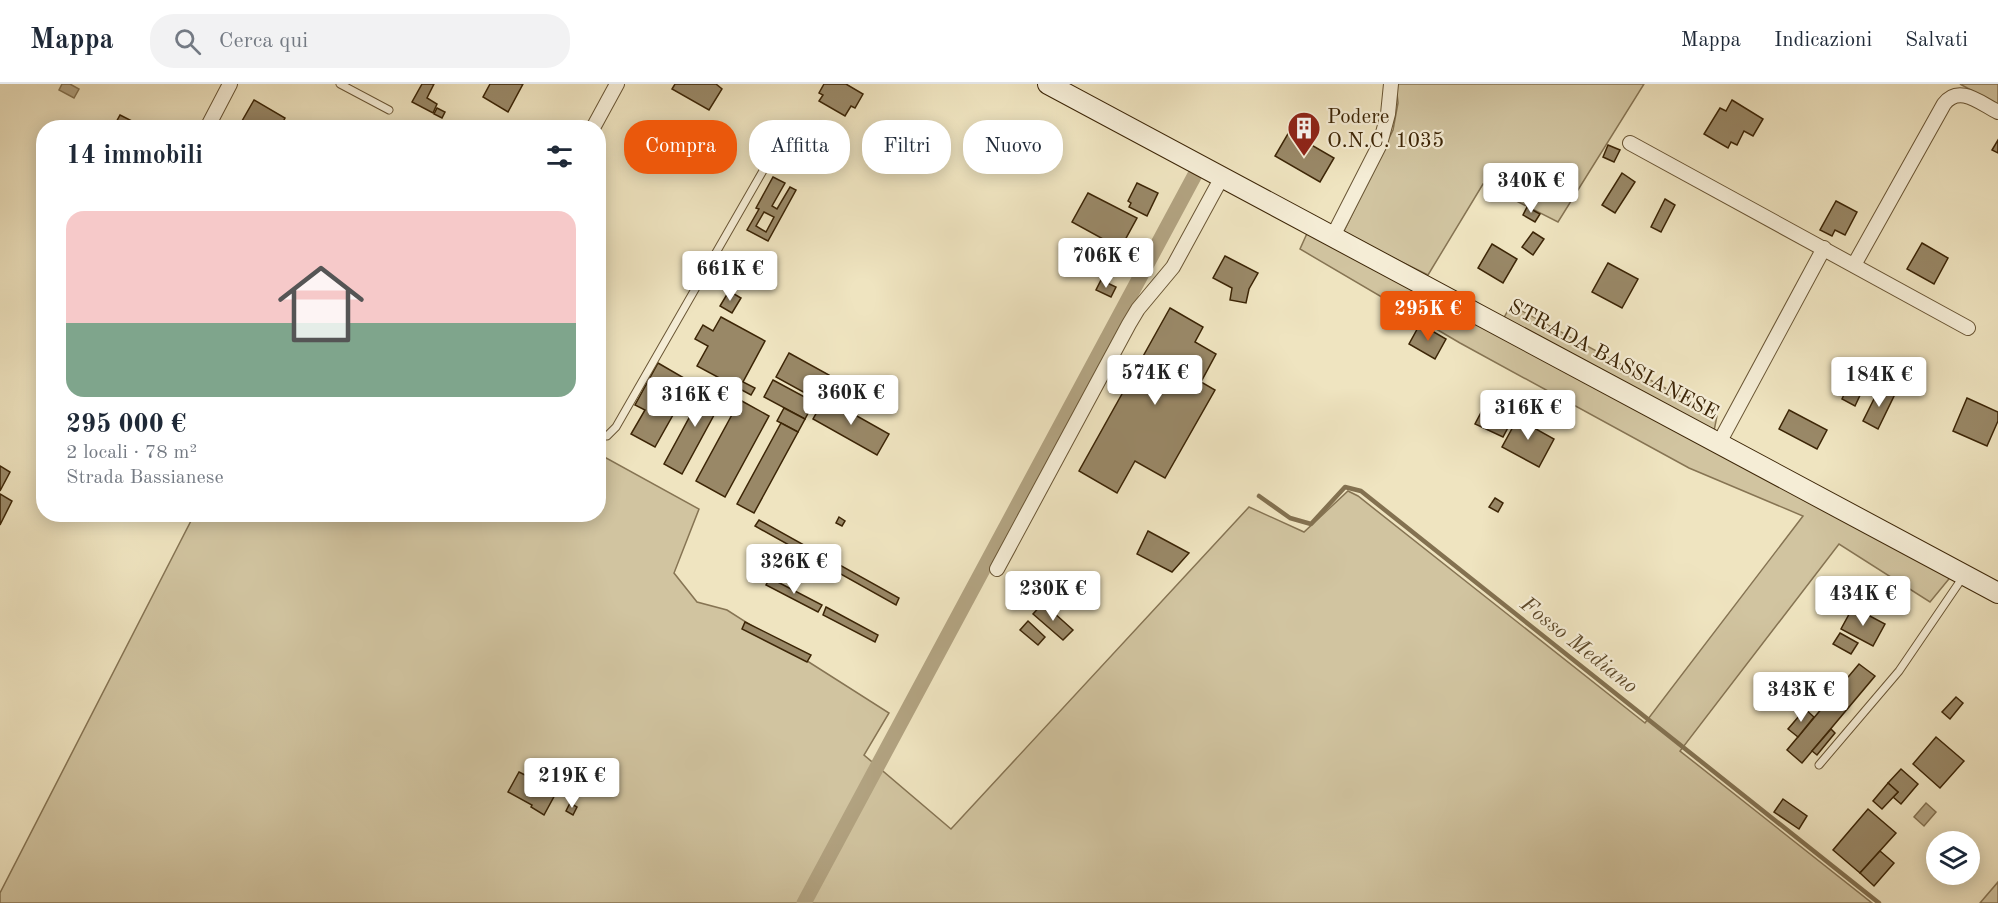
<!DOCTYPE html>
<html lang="it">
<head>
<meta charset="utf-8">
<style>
	:root { --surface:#fff; --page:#f2f2f3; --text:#1f2937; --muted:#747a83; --line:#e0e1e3; --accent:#ea580c }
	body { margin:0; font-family:"Old Standard TT",serif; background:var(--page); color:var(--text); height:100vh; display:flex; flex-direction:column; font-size:22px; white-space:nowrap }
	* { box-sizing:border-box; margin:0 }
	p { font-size:20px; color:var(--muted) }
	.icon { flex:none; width:33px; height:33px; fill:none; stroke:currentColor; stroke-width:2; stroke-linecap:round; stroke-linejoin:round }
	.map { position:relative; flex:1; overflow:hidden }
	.drawer { position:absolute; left:36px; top:36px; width:570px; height:402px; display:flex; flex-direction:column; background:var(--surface); border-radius:24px; box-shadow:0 3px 15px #0003 }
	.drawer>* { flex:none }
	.guide { position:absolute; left:624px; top:36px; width:570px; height:54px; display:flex; gap:12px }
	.buttons { position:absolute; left:1926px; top:747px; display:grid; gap:12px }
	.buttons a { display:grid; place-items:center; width:54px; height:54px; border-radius:50%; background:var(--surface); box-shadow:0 3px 15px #0003; font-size:30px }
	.price { position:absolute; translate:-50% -51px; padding:0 14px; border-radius:6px; background:#fff; color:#222; font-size:20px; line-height:39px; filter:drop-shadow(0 2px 3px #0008) }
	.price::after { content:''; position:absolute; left:50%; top:36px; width:18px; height:14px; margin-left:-9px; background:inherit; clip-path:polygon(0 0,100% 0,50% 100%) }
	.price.on { background:var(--accent); color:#fff }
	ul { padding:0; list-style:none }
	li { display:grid; align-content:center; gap:12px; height:318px; padding:0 30px }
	li span { display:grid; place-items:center; height:186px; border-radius:18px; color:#555 }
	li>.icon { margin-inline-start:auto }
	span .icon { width:108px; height:108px; fill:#fffc; stroke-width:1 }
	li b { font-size:26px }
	h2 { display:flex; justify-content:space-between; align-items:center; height:72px; padding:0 30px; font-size:26px }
	.chip { padding:0 21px; border-radius:24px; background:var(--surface); box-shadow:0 3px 15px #0003; font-size:21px; line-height:54px }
	.chip.on { background:var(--accent); color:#fff }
	header { display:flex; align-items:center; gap:36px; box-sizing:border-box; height:84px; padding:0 30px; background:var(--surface); border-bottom:2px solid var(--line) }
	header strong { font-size:28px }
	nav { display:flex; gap:33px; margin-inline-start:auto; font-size:21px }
	.search { width:420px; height:54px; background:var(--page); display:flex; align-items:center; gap:15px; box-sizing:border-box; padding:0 21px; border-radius:24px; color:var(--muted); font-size:22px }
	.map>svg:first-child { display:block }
</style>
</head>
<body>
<header>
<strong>Mappa</strong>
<div class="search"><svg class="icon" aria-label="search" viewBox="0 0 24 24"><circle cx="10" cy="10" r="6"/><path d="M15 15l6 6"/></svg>Cerca qui</div>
<nav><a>Mappa</a><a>Indicazioni</a><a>Salvati</a></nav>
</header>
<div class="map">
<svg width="1998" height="819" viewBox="0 0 1998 819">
	<rect width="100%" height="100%" fill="#efe4c0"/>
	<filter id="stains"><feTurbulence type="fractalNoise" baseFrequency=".00333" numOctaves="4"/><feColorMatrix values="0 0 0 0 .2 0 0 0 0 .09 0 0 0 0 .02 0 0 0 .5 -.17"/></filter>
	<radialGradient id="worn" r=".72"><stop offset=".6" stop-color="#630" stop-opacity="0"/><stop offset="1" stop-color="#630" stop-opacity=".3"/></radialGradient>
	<g fill="#d1c4a0" stroke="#867453" stroke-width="1.5">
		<polygon points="1396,0 1644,0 1558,138 1483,100 1428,191 1343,149 1393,46 1398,19"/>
		<polygon points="1960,0 1998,0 1998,20 1993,18"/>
		<polygon points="1309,145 1497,246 1511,221 1717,332 1711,362 1953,490 1930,518 1839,460 1680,667 1872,819 0,819 0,809 194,431 598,430 599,370 699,425 674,489 697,518 727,526 889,629 864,671 951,745 1249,423 1304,448 1348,407 1358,412 1645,639 1803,432 1689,384 1460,259 1300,165"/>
		<polygon points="1998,798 1998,819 1980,819"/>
	</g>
	<g fill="#b2a381" stroke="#837150" stroke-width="1.5">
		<polygon points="62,0 70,0 79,5 74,14 59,6"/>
		<polygon points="1926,719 1936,728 1924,742 1914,733"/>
	</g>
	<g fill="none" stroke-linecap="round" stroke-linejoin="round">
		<polyline stroke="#837150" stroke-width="4.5" points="1259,412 1290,434 1311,440 1345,403 1361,407 1879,819"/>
		<polyline stroke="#b2a381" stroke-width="15" points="804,819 1197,87"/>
	</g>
	<g fill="#998867" stroke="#3c2506" stroke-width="1.5" fill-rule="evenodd">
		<polygon points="422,0 434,0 427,14 437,20 433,29 412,18"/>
		<polygon points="490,0 523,0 508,28 483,13"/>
		<polygon points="675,0 716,0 722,5 709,26 672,5"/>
		<polygon points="824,0 846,0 863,10 855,24 851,22 845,32 819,17 823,11 819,9"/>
		<polygon points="254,16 285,34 280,44 238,44"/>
		<polygon points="1732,16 1763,35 1753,52 1744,47 1737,61 1731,58 1728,64 1704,50 1720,24 1726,27"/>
		<polygon points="437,24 445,28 442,34 434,30"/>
		<polygon points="120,31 132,37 128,44 113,44"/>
		<polygon points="96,38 105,44 84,44 89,40 94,41"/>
		<polygon points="1289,48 1334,74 1320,98 1275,72"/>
		<polygon points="1998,56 1998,69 1992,66"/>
		<polygon points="1608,61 1620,66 1614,78 1603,73"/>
		<polygon points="1622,89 1635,98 1615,129 1602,121"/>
		<path d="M773 93 785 99 772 122 777 125 790 103 796 106 768 157 747 146 759 125 756 124ZM764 128 774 133 766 148 756 142Z"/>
		<polygon points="1137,99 1158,109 1147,132 1129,123 1131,119 1128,117"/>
		<polygon points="1088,109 1137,134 1107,189 1091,181 1105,156 1072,138"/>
		<polygon points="1665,115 1675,121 1661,148 1651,143"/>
		<polygon points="1836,117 1857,128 1845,151 1835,146 1832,152 1820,146"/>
		<polygon points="1527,123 1540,130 1535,138 1523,131"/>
		<polygon points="1533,148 1544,155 1533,171 1522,163"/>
		<polygon points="1922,159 1948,174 1934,200 1907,185"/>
		<polygon points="1492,160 1517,175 1503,199 1478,184"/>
		<polygon points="1225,172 1258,189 1249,205 1246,219 1230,216 1232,204 1213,194"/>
		<polygon points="1608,179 1638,195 1622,224 1592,208"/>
		<polygon points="1101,196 1116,203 1111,213 1096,206"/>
		<polygon points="729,207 741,214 732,229 720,222"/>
		<polygon points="1170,224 1203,243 1195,258 1216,270 1201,298 1215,306 1165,394 1135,377 1117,409 1079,387"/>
		<polygon points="721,233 765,257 743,298 755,304 751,311 697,282 708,262 695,255 703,241 713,247"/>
		<polygon points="1420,240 1446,255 1435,275 1409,260"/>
		<polygon points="789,269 829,291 816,315 776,293"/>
		<polygon points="658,279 684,294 671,318 678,322 655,363 631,350 645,326 635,321"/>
		<polygon points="697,295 703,298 689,324 683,321"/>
		<polygon points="773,296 814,318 805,335 764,313"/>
		<polygon points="708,299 726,309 682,390 664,380"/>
		<polygon points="1849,300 1862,307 1855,322 1842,315"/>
		<polygon points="1880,303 1895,310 1878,345 1863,337"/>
		<polygon points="825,314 889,350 877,371 813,335"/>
		<polygon points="1967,314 1998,328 1998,337 1987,362 1953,347"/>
		<polygon points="740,316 769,332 725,413 696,397"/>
		<polygon points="1485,321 1513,334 1503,353 1475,340"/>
		<polygon points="784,324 805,335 798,348 777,337"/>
		<polygon points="1789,326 1827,346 1817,365 1779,345"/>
		<polygon points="1520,330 1536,339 1534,344 1554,355 1539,383 1502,363"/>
		<polygon points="781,339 798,348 754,429 737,420"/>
		<polygon points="0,382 10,388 0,407"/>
		<polygon points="0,410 12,417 0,441"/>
		<polygon points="1495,414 1503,419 1498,428 1489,423"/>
		<polygon points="839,433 845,437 842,442 836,439"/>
		<polygon points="759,436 899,514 896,521 755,442"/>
		<polygon points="1148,447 1189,469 1172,488 1137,470"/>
		<polygon points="770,494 822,521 818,528 766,501"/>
		<polygon points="1043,519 1073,546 1063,556 1033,530"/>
		<polygon points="826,523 878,551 875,558 823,531"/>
		<polygon points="1853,523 1885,540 1873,562 1841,545"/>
		<polygon points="1028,537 1045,553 1038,561 1020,546"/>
		<polygon points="745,538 811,571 807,578 742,545"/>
		<polygon points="1840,549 1858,559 1851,570 1833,560"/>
		<polygon points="1859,580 1875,592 1802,679 1787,666"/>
		<polygon points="1956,613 1963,619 1950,635 1942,628"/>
		<polygon points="1805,625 1814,633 1798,653 1788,645"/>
		<polygon points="1831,645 1835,649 1817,671 1812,667"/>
		<polygon points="1936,653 1964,677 1940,704 1913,680"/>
		<polygon points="1901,685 1918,700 1901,720 1893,713 1898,708 1888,699"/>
		<polygon points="519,688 557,707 544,731 531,723 532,721 508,708"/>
		<polygon points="1888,699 1898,708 1882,725 1873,717"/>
		<polygon points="1783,715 1807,732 1799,745 1774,728"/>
		<polygon points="570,719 577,723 573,731 566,727"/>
		<polygon points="1868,725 1896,749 1860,789 1833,766"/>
		<polygon points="1880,767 1894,779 1874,802 1860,789"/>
	</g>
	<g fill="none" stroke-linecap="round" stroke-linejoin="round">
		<defs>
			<g id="lane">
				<polyline points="340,0 389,26"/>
				<polyline points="598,352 607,352 616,343 772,71"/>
				<polyline points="1819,681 1899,587 1963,493"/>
			</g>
			<g id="street">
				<polyline points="207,44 230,0"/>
				<polyline points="593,44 617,0"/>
				<polyline points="1630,59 1968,244"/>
				<polyline points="1333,152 1380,60 1388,30 1391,0"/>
				<path d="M1854 181 1944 20C1959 0 1980 19 1998 28"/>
				<polyline points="1719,359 1824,164"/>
				<polyline points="997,485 1129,240 1138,225 1173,183 1222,93"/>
			</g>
			<polyline id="secondary" points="1048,0 1998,509"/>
		</defs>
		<use href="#lane" stroke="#695534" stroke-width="9"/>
		<use href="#street" stroke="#695534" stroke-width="16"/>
		<use href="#secondary" stroke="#3c2506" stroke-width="22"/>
		<use href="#lane" stroke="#f5edd6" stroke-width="7"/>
		<use href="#street" stroke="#f5edd6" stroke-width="14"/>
		<use href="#secondary" stroke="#f5edd6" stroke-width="20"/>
	</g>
	<defs>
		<symbol id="building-pin" viewBox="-11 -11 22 30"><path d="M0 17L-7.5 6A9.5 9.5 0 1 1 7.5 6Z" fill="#8f2418" stroke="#f5edd6"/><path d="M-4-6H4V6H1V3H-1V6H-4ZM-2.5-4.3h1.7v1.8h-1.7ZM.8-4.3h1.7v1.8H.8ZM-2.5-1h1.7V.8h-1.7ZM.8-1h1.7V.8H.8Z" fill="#fff"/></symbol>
	</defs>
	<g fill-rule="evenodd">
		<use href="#building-pin" x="1285" y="25" width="38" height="52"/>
	</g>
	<g text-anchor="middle" stroke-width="4.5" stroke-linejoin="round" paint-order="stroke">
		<g font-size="21" fill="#3c2506" stroke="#f5edd6" text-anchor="start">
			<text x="1327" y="39">Podere<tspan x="1327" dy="24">O.N.C. 1035</tspan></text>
		</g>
		<g font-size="21" fill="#3c2506" stroke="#f5edd6">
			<text transform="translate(1614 275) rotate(28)" y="7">STRADA BASSIANESE</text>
		</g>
		<g font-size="22" font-style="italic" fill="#5f4b2b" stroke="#f5edd6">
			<text transform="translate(1580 560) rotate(38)" y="8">Fosso Mediano</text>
		</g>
	</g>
	<rect width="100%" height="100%" filter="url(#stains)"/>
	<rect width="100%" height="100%" fill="url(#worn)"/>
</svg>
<div class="buttons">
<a><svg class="icon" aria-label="layers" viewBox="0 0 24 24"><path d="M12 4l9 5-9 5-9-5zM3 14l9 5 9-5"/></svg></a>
</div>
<b class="price" style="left:1531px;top:130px">340K €</b>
<b class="price" style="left:1106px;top:205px">706K €</b>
<b class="price" style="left:730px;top:218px">661K €</b>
<b class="price on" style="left:1428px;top:258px">295K €</b>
<b class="price" style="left:1155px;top:322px">574K €</b>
<b class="price" style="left:1879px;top:324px">184K €</b>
<b class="price" style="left:851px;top:342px">360K €</b>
<b class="price" style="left:695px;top:344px">316K €</b>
<b class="price" style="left:1528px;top:357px">316K €</b>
<b class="price" style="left:794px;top:511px">326K €</b>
<b class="price" style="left:1053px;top:538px">230K €</b>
<b class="price" style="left:1863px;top:543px">434K €</b>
<b class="price" style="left:1801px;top:639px">343K €</b>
<b class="price" style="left:572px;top:725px">219K €</b>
<div class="guide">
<a class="chip on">Compra</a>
<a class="chip">Affitta</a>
<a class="chip">Filtri</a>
<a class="chip">Nuovo</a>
</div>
<section class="drawer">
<h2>14 immobili<svg class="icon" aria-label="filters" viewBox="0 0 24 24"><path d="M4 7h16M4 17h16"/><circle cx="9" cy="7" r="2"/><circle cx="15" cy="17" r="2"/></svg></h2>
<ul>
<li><span style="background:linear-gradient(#f6c9c9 60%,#7fa58c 0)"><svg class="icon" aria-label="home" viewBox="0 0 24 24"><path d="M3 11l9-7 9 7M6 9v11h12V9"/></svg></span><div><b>295 000 €</b><p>2 locali · 78 m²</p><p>Strada Bassianese</p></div></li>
</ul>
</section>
</div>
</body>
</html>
